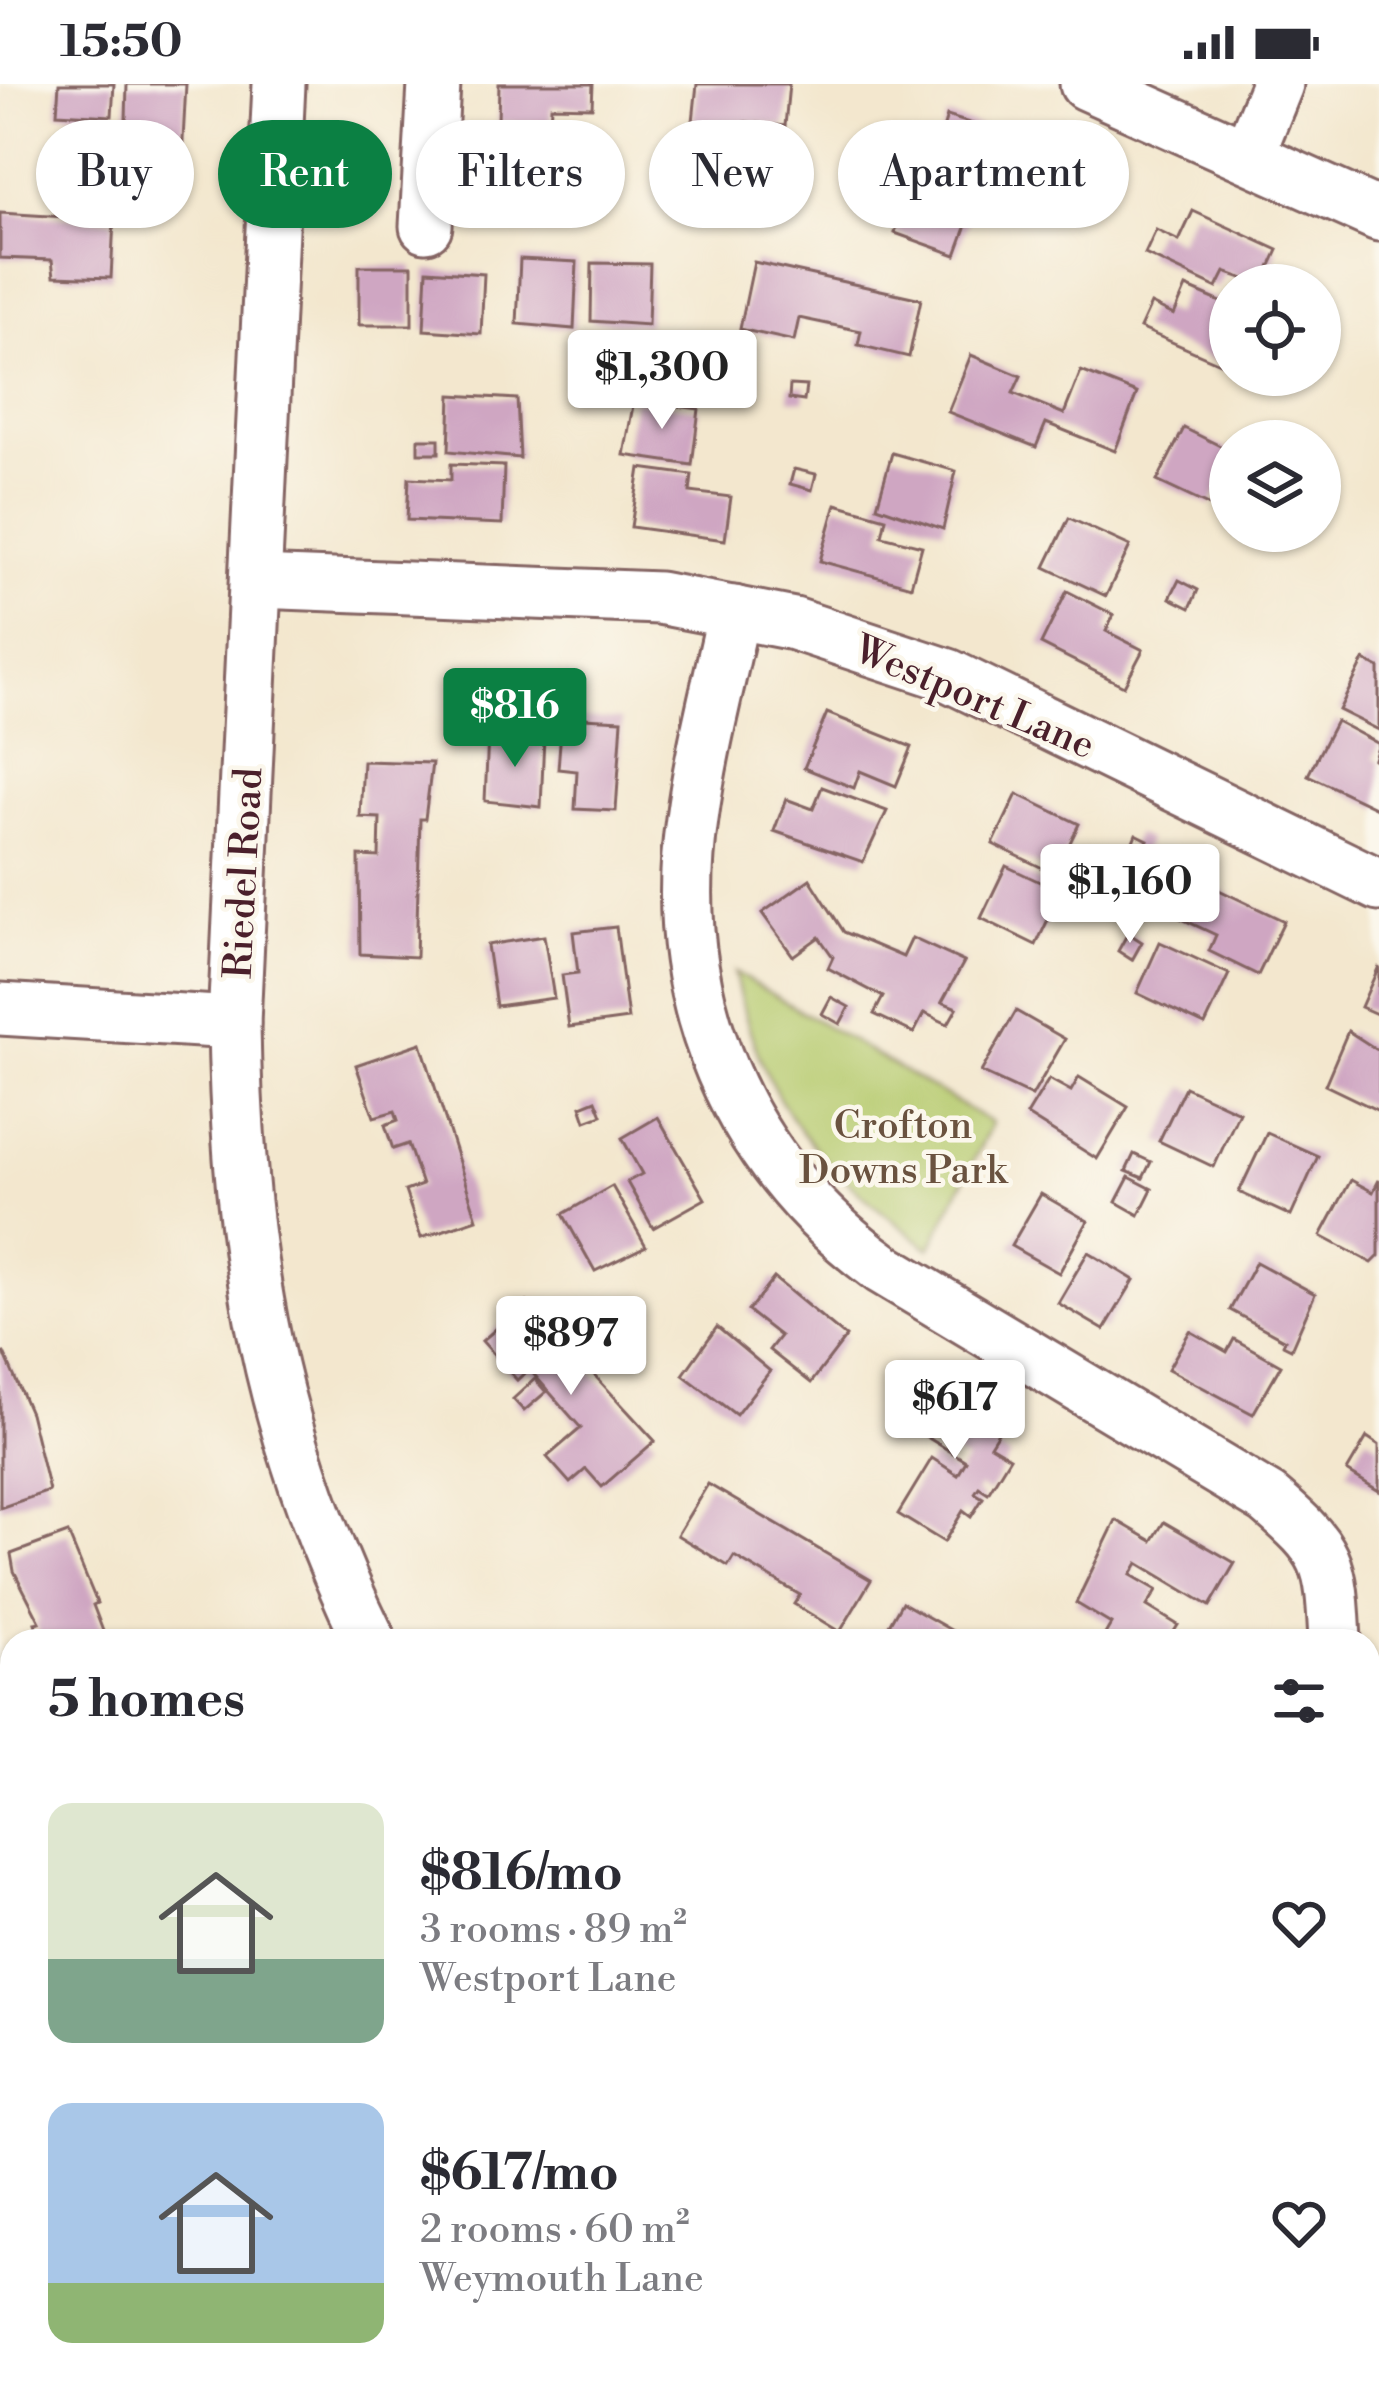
<!DOCTYPE html>
<html lang="en">
<head>
<meta charset="utf-8">
<style>
	:root { --surface:#fff; --page:#f7f7f7; --text:#2b2b33; --muted:#7c7c81; --accent:#0b8043 }
	body { margin:0; font-family:"Libre Bodoni",serif; background:var(--page); color:var(--text); height:100vh; display:flex; flex-direction:column; font-size:45px; white-space:nowrap }
	* { box-sizing:border-box; margin:0 }
	p { font-size:39px; color:var(--muted) }
	.icon { flex:none; width:66px; height:66px; fill:none; stroke:currentColor; stroke-width:2; stroke-linecap:round; stroke-linejoin:round }
	.map { position:relative; flex:1; overflow:hidden }
	.drawer { position:absolute; left:0px; top:1545px; width:1380px; height:771px; display:flex; flex-direction:column; background:var(--surface); border-radius:36px 36px 0 0; box-shadow:0 3px 9px #0004 }
	.drawer>* { flex:none }
	.guide { position:absolute; left:36px; top:36px; width:1308px; height:108px; display:flex; gap:24px }
	.controls { position:absolute; left:1209px; top:180px; display:grid; gap:24px }
	.controls a { display:grid; place-items:center; width:132px; height:132px; border-radius:50%; background:var(--surface); box-shadow:0 3px 9px #0004; font-size:60px }
	.price { position:absolute; translate:-50% -102px; padding:0 27px; border-radius:12px; background:#fff; color:#222; font-size:39px; line-height:78px; filter:drop-shadow(0 3px 6px #0008) }
	.price::after { content:''; position:absolute; left:50%; top:72px; width:36px; height:27px; margin-left:-18px; background:inherit; clip-path:polygon(0 0,100% 0,50% 100%) }
	.price.on { background:var(--accent); color:#fff }
	ul { padding:0; list-style:none }
	li { display:flex; align-items:center; gap:36px; height:300px; padding:0 48px }
	li span { display:grid; place-items:center; flex:none; width:336px; height:240px; border-radius:24px; color:#555 }
	li>.icon { margin-inline-start:auto }
	span .icon { width:144px; height:144px; fill:#fffc; stroke-width:1 }
	li b { font-size:51px }
	h2 { display:flex; justify-content:space-between; align-items:center; height:144px; padding:0 48px; font-size:51px }
	.chip { padding:0 42px; border-radius:54px; background:var(--surface); box-shadow:0 3px 9px #0004; font-size:42px; line-height:108px }
	.chip.on { background:var(--accent); color:#fff }
	.status { display:flex; justify-content:space-between; align-items:center; height:84px; padding:0 60px; background:var(--surface); direction:ltr }
	.status svg { height:33px; fill:currentColor }
	.map>svg:first-child { display:block }
</style>
</head>
<body>
<div class="status"><b>15:50</b><svg viewBox="0 0 49 12"><path d="M0 12V9h3v3zM5 12V6h3v6zM10 12V3h3v9zM15 12V0h3v12zM26 1h20v11H26zM47 4h2v5h-2z"/></svg></div>
<div class="map">
<svg width="1379" height="2315" viewBox="0 0 1379 2315">
	<rect width="100%" height="100%" fill="#fbf7ec"/>
	<filter id="ink" filterUnits="userSpaceOnUse"><feTurbulence type="fractalNoise" baseFrequency=".00833" numOctaves="2"/><feDisplacementMap in="SourceGraphic" scale="24" xChannelSelector="R" yChannelSelector="G"/><feConvolveMatrix kernelMatrix="1 2 1 2 8 2 1 2 1" color-interpolation-filters="sRGB"/></filter>
	<filter id="wash" filterUnits="userSpaceOnUse"><feTurbulence type="fractalNoise" baseFrequency=".004" numOctaves="4" result="noise"/><feDisplacementMap in="SourceGraphic" scale="48" xChannelSelector="R" yChannelSelector="G"/><feGaussianBlur stdDeviation="2.7" result="paint"/><feColorMatrix in="noise" values="0 0 0 0 0 0 0 0 0 0 0 0 0 0 0 0 0 1.4 0 .05"/><feComposite in="paint" operator="in"/></filter>
	<g filter="url(#wash)">
		<rect width="100%" height="100%" fill="#f3e7ce"/>
		<g fill="#b6ca6e" stroke="#80744c" stroke-width="3">
			<path d="M734 888 992 1039 930 1165C818 1080 765 1030 734 888Z"/>
			<polygon points="0,2080 12,2085 12,2304 163,2304 166,2315 0,2315"/>
		</g>
		<g id="blocks">
			<g fill="#cfa6c2">
				<polygon points="59,0 114,0 112,32 57,29"/>
				<polygon points="127,0 186,0 182,75 125,74"/>
				<polygon points="499,0 593,0 592,23 551,22 550,40 498,38"/>
				<polygon points="697,0 789,0 785,42 746,38 745,52 692,47"/>
				<polygon points="947,32 1036,60 1018,116 941,90 946,74 935,71"/>
				<polygon points="481,47 552,51 549,108 482,104"/>
				<polygon points="726,64 786,70 780,128 721,122"/>
				<polygon points="909,96 975,119 956,171 895,149"/>
				<polygon points="1193,127 1278,166 1262,201 1225,188 1217,204 1145,170 1156,146 1179,157"/>
				<polygon points="0,129 114,136 111,194 54,192 52,176 0,174"/>
				<polygon points="520,175 577,178 574,245 517,240"/>
				<polygon points="754,178 921,215 909,273 858,261 861,247 799,234 794,257 740,245"/>
				<polygon points="592,179 650,180 648,241 591,237"/>
				<rect x="359" y="182" width="53" height="59"/>
				<polygon points="427,186 484,190 481,250 424,246"/>
				<polygon points="1186,203 1230,222 1230,262 1222,280 1140,244 1151,220 1174,231"/>
				<polygon points="971,271 1021,292 1013,309 1064,330 1081,287 1137,309 1115,367 1046,339 1036,363 948,328"/>
				<polygon points="790,301 806,302 804,317 789,315"/>
				<polygon points="451,311 517,315 520,374 449,367"/>
				<polygon points="634,316 699,325 692,381 624,371"/>
				<polygon points="1184,344 1230,367 1230,381 1210,422 1157,397"/>
				<rect x="418" y="355" width="21" height="14"/>
				<polygon points="892,369 956,387 943,445 877,422"/>
				<polygon points="451,380 504,382 502,440 407,436 409,394 451,396"/>
				<polygon points="640,384 692,391 690,408 731,413 725,456 631,443"/>
				<polygon points="794,385 816,390 812,406 790,400"/>
				<polygon points="836,420 886,434 882,452 922,462 911,502 820,477"/>
				<polygon points="1069,434 1130,462 1106,512 1045,483"/>
				<polygon points="1179,496 1198,506 1190,524 1170,514"/>
				<polygon points="1067,507 1114,531 1106,547 1143,566 1124,602 1041,560"/>
				<polygon points="1364,576 1379,584 1379,646 1339,626"/>
				<polygon points="827,629 912,663 896,702 860,687 854,704 804,684"/>
				<polygon points="562,633 622,636 616,727 575,725 577,687 558,685"/>
				<polygon points="1336,637 1379,660 1374,675 1379,678 1379,725 1308,691"/>
				<polygon points="488,651 544,653 541,723 485,717"/>
				<polygon points="363,677 432,679 425,735 420,735 416,873 360,870 359,772 379,773 380,734 360,733"/>
				<polygon points="822,703 887,727 863,778 774,747 786,715 813,725"/>
				<polygon points="1017,710 1079,740 1055,790 993,760"/>
				<polygon points="1136,750 1148,756 1139,777 1127,772"/>
				<polygon points="1006,782 1061,808 1036,861 981,834"/>
				<polygon points="810,795 844,848 903,873 912,854 964,878 942,918 957,924 948,940 924,929 914,949 874,930 883,913 828,884 833,873 819,853 793,872 762,829"/>
				<polygon points="1198,796 1284,837 1258,891 1209,867 1216,851 1180,834"/>
				<polygon points="616,843 628,935 569,943 562,891 578,889 573,848"/>
				<polygon points="1128,849 1142,858 1132,876 1118,867"/>
				<polygon points="544,852 554,914 496,922 487,861"/>
				<polygon points="1160,858 1229,890 1205,941 1137,909"/>
				<polygon points="1379,882 1379,931 1361,923"/>
				<polygon points="831,913 849,923 840,940 822,930"/>
				<polygon points="1016,927 1065,955 1032,1012 981,988"/>
				<polygon points="1348,947 1379,967 1379,1027 1325,1001"/>
				<polygon points="421,959 477,1135 421,1154 405,1107 422,1101 408,1060 393,1065 385,1041 398,1036 395,1027 374,1033 356,981"/>
				<polygon points="1079,993 1128,1023 1097,1075 1027,1031 1049,995 1071,1007"/>
				<polygon points="1185,1003 1239,1028 1214,1083 1159,1057"/>
				<polygon points="596,1016 602,1031 586,1037 581,1022"/>
				<polygon points="658,1033 705,1115 653,1144 627,1098 642,1090 622,1054"/>
				<polygon points="1267,1049 1318,1072 1291,1132 1239,1108"/>
				<polygon points="1134,1070 1151,1078 1143,1094 1126,1087"/>
				<polygon points="1129,1093 1152,1105 1139,1131 1116,1118"/>
				<polygon points="1351,1096 1373,1108 1379,1096 1379,1172 1372,1179 1321,1152"/>
				<polygon points="612,1102 646,1162 595,1187 563,1130"/>
				<polygon points="1041,1110 1088,1137 1059,1189 1011,1162"/>
				<polygon points="1088,1168 1134,1196 1104,1246 1058,1219"/>
				<polygon points="1256,1178 1315,1210 1291,1265 1283,1261 1285,1256 1230,1226"/>
				<polygon points="774,1194 846,1253 811,1299 769,1266 780,1252 748,1227"/>
				<polygon points="527,1218 655,1357 602,1403 586,1385 570,1399 547,1373 581,1344 529,1285 517,1296 482,1257"/>
				<polygon points="717,1243 770,1287 736,1331 683,1291"/>
				<polygon points="1190,1247 1227,1268 1234,1255 1281,1281 1253,1330 1168,1285"/>
				<polygon points="4,1269 30,1329 49,1407 0,1424 0,1270"/>
				<polygon points="535,1295 546,1308 524,1327 513,1315"/>
				<polygon points="950,1299 1007,1334 990,1361 1010,1373 988,1409 979,1403 975,1409 983,1414 971,1433 963,1427 944,1458 898,1430 932,1374 958,1391 966,1377 904,1339 911,1329 926,1338"/>
				<polygon points="1367,1353 1379,1361 1379,1407 1347,1387"/>
				<polygon points="708,1400 871,1496 840,1548 794,1520 800,1511 734,1472 728,1482 677,1451"/>
				<polygon points="1116,1436 1152,1457 1164,1438 1235,1479 1210,1522 1138,1479 1131,1491 1157,1506 1147,1522 1178,1541 1168,1557 1112,1557 1104,1552 1111,1540 1076,1519"/>
				<polygon points="68,1449 97,1519 93,1521 106,1555 100,1557 41,1557 35,1539 40,1538 14,1487 11,1470"/>
				<polygon points="902,1518 905,1520 970,1557 880,1557"/>
				<polygon points="303,2304 366,2304 370,2315 306,2315"/>
				<polygon points="1099,2304 1307,2304 1338,2314 1096,2315"/>
			</g>
		</g>
	</g>
	<g filter="url(#ink)">
		<use href="#blocks" fill-opacity="0" stroke="#856564" stroke-width="3"/>
		<g fill="none" stroke-linecap="round" stroke-linejoin="round">
			<polyline stroke="#d1bfad" stroke-width="51" stroke-dasharray="51 26" stroke-linecap="butt" points="998,2315 1024,2304"/>
			<defs>
				<g id="minor">
					<path d="M279 0 234 939C237 1167 269 1351 370 1557"/>
					<polyline points="1086,0 1379,131"/>
					<polyline points="1249,69 1277,0"/>
					<polyline points="426,142 434,0"/>
					<polyline points="257,498 659,514 794,540 948,591 1379,801"/>
					<path d="M734 528C720 596 701 665 692 735 666 915 736 1078 882 1184L1268 1415C1330 1468 1331 1476 1335 1557"/>
					<polyline points="0,925 234,939"/>
					<polyline points="0,1727 12,1761"/>
					<polyline points="1368,2029 1379,2036"/>
					<polyline points="1368,2256 1379,2260"/>
					<polyline points="200,2304 204,2315"/>
					<polyline points="603,2304 603,2315"/>
					<polyline points="741,2304 741,2315"/>
					<polyline points="960,2304 976,2315"/>
					<polyline points="821,2315 825,2304"/>
				</g>
			</defs>
			<use href="#minor" stroke="#856564" stroke-width="57"/>
			<g stroke="#856564" stroke-width="8" stroke-dasharray="9 9" stroke-linecap="butt">
				<polyline points="0,2222 12,2228"/>
				<polyline points="131,2304 139,2315"/>
			</g>
			<use href="#minor" stroke="#fff" stroke-width="51"/>
		</g>
	</g>
	<g text-anchor="middle" stroke-width="9" stroke-linejoin="round" paint-order="stroke">
		<g font-size="39" fill="#4a1f2b" stroke="#fbf7ec">
			<text transform="translate(975 612) rotate(23)" y="14">Westport Lane</text>
			<text transform="translate(242 789) rotate(-87)" y="14">Riedel Road</text>
		</g>
		<g font-size="39" fill="#6a523f" stroke="#fbf7ec">
			<text x="903" y="1054">Crofton<tspan x="903" dy="45">Downs Park</tspan></text>
		</g>
	</g>
</svg>
<div class="controls">
<a><svg class="icon" aria-label="locate" viewBox="0 0 24 24"><circle cx="12" cy="12" r="6"/><path d="M12 2v4M12 18v4M2 12h4M18 12h4"/></svg></a>
<a><svg class="icon" aria-label="layers" viewBox="0 0 24 24"><path d="M12 4l9 5-9 5-9-5zM3 14l9 5 9-5"/></svg></a>
</div>
<b class="price" style="left:662px;top:348px">$1,300</b>
<b class="price on" style="left:515px;top:686px">$816</b>
<b class="price" style="left:1130px;top:862px">$1,160</b>
<b class="price" style="left:571px;top:1314px">$897</b>
<b class="price" style="left:955px;top:1378px">$617</b>
<div class="guide">
<a class="chip">Buy</a>
<a class="chip on">Rent</a>
<a class="chip">Filters</a>
<a class="chip">New</a>
<a class="chip">Apartment</a>
</div>
<section class="drawer">
<h2>5 homes<svg class="icon" aria-label="filters" viewBox="0 0 24 24"><path d="M4 7h16M4 17h16"/><circle cx="9" cy="7" r="2"/><circle cx="15" cy="17" r="2"/></svg></h2>
<ul>
<li><span style="background:linear-gradient(#dfe7d0 65%,#7fa58c 0)"><svg class="icon" aria-label="home" viewBox="0 0 24 24"><path d="M3 11l9-7 9 7M6 9v11h12V9"/></svg></span><div><b>$816/mo</b><p>3 rooms · 89 m²</p><p>Westport Lane</p></div><svg class="icon" aria-label="heart" viewBox="0 0 24 24"><path d="M12 20l-8-8c-3-5 5-10 8-4 3-6 11-1 8 4z"/></svg></li>
<li><span style="background:linear-gradient(#a9c7e8 75%,#8fb573 0)"><svg class="icon" aria-label="home" viewBox="0 0 24 24"><path d="M3 11l9-7 9 7M6 9v11h12V9"/></svg></span><div><b>$617/mo</b><p>2 rooms · 60 m²</p><p>Weymouth Lane</p></div><svg class="icon" aria-label="heart" viewBox="0 0 24 24"><path d="M12 20l-8-8c-3-5 5-10 8-4 3-6 11-1 8 4z"/></svg></li>
</ul>
</section>
</div>
</body>
</html>
